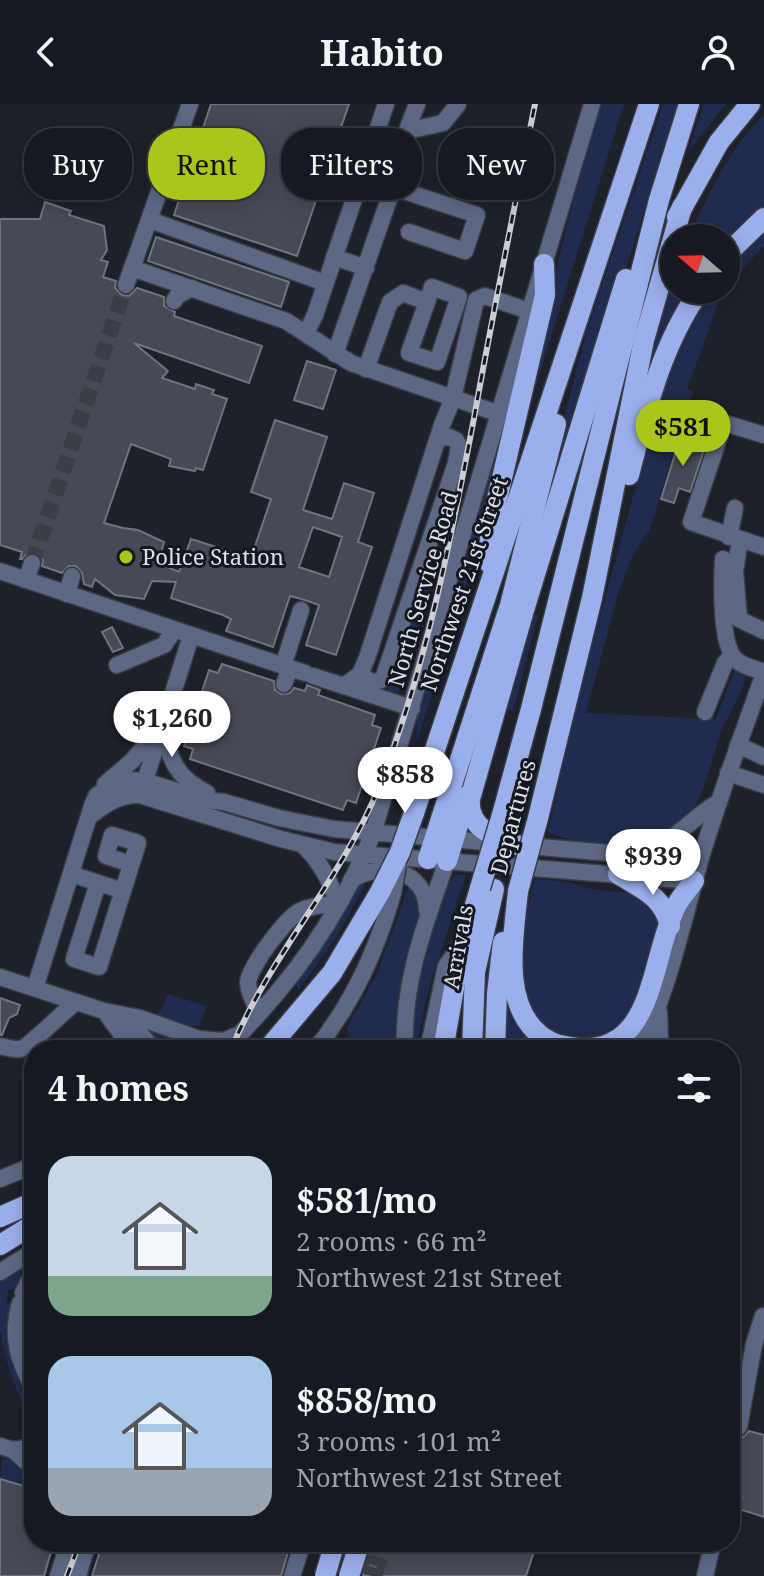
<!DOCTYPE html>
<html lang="en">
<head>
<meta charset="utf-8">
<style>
	:root { --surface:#161920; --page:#23262d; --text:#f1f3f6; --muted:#9ea0a5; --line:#35383e; --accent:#a9c71b }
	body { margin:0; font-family:"Noto Serif",serif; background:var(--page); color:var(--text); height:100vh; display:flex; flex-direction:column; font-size:30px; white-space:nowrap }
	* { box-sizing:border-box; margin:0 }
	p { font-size:26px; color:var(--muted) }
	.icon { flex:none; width:44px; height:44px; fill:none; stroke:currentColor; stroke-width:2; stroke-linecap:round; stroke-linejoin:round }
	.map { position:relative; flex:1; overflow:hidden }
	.drawer { position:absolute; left:24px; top:936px; width:716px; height:512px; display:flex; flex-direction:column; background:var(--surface); border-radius:32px; box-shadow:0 4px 20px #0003,0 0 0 2px var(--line) }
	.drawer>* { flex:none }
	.banner { position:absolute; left:24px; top:24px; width:716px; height:72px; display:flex; gap:16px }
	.needle { width:52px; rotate:290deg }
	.tools { position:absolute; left:660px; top:120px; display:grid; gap:16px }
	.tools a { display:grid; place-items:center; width:80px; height:80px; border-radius:50%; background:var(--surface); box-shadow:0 4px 20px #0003,0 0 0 2px var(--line); font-size:40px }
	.price { position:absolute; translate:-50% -68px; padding:0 18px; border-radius:28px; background:#fff; color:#222; font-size:26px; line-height:52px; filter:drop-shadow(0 2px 4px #0008) }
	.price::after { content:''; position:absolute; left:50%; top:48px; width:24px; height:18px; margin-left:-12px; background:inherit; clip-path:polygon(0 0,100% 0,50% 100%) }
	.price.active { background:var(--accent); color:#111 }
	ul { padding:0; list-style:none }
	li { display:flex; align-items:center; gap:24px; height:200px; padding:0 24px }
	li span { display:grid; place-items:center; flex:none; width:224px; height:160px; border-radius:24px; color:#555 }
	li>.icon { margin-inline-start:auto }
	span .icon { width:96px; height:96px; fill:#fffc; stroke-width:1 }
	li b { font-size:34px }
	h2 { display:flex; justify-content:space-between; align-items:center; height:96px; padding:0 24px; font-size:34px }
	.pill { padding:0 28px; border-radius:32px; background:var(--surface); box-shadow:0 4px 20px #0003,0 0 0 2px var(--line); font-size:28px; line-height:72px }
	.pill.active { background:var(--accent); color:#111 }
	header { display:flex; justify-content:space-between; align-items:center; height:104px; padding:0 24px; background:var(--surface); font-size:36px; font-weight:700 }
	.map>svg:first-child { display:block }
</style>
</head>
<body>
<header><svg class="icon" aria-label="back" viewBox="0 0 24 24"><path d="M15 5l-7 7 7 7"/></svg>Habito<svg class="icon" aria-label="person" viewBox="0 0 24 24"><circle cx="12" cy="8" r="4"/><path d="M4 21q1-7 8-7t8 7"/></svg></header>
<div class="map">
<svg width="764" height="1472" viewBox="0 0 764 1472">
	<rect width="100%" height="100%" fill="#1e212a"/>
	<g fill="#212b4f">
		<polygon points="599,0 624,0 536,281 528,297 529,282 577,79"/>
		<polygon points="663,0 677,0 459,701 453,698 545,386 587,226"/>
		<polygon points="704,0 726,0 688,48"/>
		<path d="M764 11V104L740 124 726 141V134H688C708 92 729 44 764 11Z"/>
		<polygon points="764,122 764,142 726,182 726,160"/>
		<polygon points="674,169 674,186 693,186 640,308 652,240"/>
		<path d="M709 186H723L687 285 693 288 649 427 633 450 618 490 586 609 716 615 735 565 745 572C746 585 727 612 721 628 713 652 707 682 694 704 665 753 593 747 548 728L579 589 664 280 682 233Z"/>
		<polygon points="513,282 480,436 417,638 416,611"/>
		<polygon points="448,392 429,490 399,588 390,588 388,584"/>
		<polygon points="529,509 538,511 513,607 505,606"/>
		<path d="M455 771H466L428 887 417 939 412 938C417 889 425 806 455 771Z"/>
		<path d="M535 775C545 776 556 776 566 778 575 779 582 783 591 785 619 790 657 783 660 824L641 888 624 924C614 928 600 936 589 937 583 937 576 935 570 934 501 922 523 821 535 775Z"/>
		<polygon points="359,780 365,781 337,832 299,885 295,879"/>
		<polygon points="409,782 421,805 399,889 398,946 351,946 347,923 376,872"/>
		<polygon points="506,880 531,935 543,946 504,946"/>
		<polygon points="168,890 207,902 200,921 189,923 153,912 161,906"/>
		<polygon points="139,919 211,944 160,946"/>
		<path d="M18 1164 21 1168 16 1185 9 1186 6 1198 11 1200 6 1236 23 1291 34 1307 33 1332C27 1307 0 1252 2 1230L0 1229V1177Z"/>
		<polygon points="3,1351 34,1377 34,1385 0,1375"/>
	</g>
	<g fill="#474a55" stroke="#70747f" stroke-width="2" fill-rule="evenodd">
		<polygon points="211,0 349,0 297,152 174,111"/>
		<polygon points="502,27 522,34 511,71 491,65"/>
		<path d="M45 98 71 107 69 111 104 122 107 146 101 156 108 158 103 173 116 177 115 184 122 191 129 192 137 184 164 193V202L175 208 174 212 262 242 249 279 134 239 168 267 162 274 195 285 196 280 214 286 212 290 227 295 203 366 196 364 195 367 169 362 171 355 131 340 104 419 123 424 138 426 164 438 158 459 179 468 191 435 251 454 271 395 251 388 275 316 327 333 303 406 332 415 344 379 374 389 358 438 372 443 336 551 306 541 319 501 305 496 290 492 273 543 226 527 231 515 223 511 171 494 176 478 152 477 144 495 115 491 95 475 92 483 84 480 82 469 76 462H69L62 469 42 462 43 456 36 449 29 448 22 455H20L22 448 0 441V115H40ZM313 423 342 433 329 473 299 463Z"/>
		<polygon points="156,133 289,178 281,203 148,157"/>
		<polygon points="307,257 336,266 323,305 294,296"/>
		<polygon points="681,331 698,337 696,343 704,346 690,388 679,384 674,399 661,395"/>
		<polygon points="112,523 123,544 113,548 102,528"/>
		<polygon points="222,560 274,577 275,586 281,590 290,589 294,584 305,587 307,581 320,586 318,591 375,611 372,621 381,624 356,699 347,696 343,706 190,655 193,645 184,642 209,566 218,569"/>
		<polygon points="0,894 20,901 17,910 9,914 2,931 0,931"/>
		<polygon points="749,1327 764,1331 764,1413 730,1402 730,1329 736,1334 742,1334"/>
		<polygon points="0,1375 34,1385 34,1438 54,1438 44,1472 0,1472"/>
		<polygon points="103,1438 291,1438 281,1472 92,1472"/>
		<polygon points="373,1438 537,1438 526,1472 363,1472"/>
	</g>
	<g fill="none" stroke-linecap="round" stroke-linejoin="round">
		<g stroke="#3b3e46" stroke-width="16" stroke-dasharray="16 8" stroke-linecap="butt">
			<polyline points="32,459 126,181"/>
			<polyline points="28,1201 31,1192"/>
			<polyline points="730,1352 739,1323"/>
		</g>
		<polyline stroke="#3b3e46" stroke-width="20" stroke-dasharray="20 10" stroke-linecap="butt" points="372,1472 383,1438"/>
		<defs>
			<g id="minor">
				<polyline points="407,27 443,19 458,0"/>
				<polyline points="361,73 477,111 465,147 409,128"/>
				<polyline points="386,81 417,0"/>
				<polyline points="150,116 325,179"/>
				<polyline points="334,153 366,164"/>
				<polyline points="132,164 286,217 351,259 497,309"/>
				<polyline points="126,181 190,0"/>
				<polyline points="174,197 177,192 192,184"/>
				<polyline points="306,229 315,211 386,0"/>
				<polyline points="335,250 389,95"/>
				<polyline points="366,265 390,198 403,189 427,198 432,183 459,193 437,258 409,249 427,198"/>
				<polyline points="764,331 724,319 691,418 764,443"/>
				<polyline points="729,433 735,404"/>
				<polyline points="740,436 735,467 739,515 764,527"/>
				<path d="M723 455C722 477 720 539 735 555 742 562 755 565 764 568"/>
				<polyline points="0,467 305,569"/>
				<polyline points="26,476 32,459"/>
				<polyline points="67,490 72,472"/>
				<polyline points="117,561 164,541 174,526"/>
				<polyline points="283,562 301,506"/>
				<polyline points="360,570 373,579 383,575 456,359 459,342 456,336 449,333 438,335"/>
				<polyline points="313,572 412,604"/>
				<polyline points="284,580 290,564"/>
				<polyline points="344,582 360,570 367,554 442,321 453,294 476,196 485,192 529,207"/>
				<polyline points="705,608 725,559 732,552"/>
				<path d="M162 623C171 656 174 672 207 689"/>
				<polyline points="738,641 764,653"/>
				<polyline points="728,669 764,681"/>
				<polyline points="105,680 132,657 156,629"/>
				<polyline points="142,686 191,532"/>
				<path d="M90 712C106 700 119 690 140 691L281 735 334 748 694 777"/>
				<path d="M629 747C673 746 685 717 719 698"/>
				<polyline points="71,770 123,787"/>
				<path d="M351 776C382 757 425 765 427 806"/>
				<polyline points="98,779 74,855 99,863 138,739 112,731 106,752 131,760"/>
				<polyline points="0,873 104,907 140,914 199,935 224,937 235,932"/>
				<polyline points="35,884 93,699 97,691 117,680 129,676 144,677 206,696 224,698 279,714 334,725 621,750 698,764"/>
				<path d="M259 909C255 900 248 888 248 879 249 863 286 814 300 807 312 801 325 801 338 800 330 777 322 760 304 742"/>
				<polyline points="108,912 133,946"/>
				<polyline points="116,914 136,925 155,946"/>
				<path d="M0 942C5 943 14 946 20 945 29 943 64 907 76 898"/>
				<path d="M224 946C287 885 341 811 373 729L592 0"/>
				<path d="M315 946C353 899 377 846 393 789"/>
				<path d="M405 946C402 879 425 820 447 757"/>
				<polyline points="428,946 446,862 460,842"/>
				<path d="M634 946C660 926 690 789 702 750 721 690 742 630 764 570"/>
				<polyline points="656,946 660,934 659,908"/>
				<polyline points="0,1075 34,1061"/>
				<polyline points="0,1168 34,1147"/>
				<polyline points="23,1189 34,1166"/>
				<path d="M20 1199C10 1233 18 1256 34 1286"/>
				<polyline points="28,1266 28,1236 34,1212"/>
				<polyline points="739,1323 754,1240 763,1212"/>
				<polyline points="0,1342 13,1346 34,1343"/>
				<polyline points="13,1346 34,1365"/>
				<polyline points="58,1472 69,1438"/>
				<polyline points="78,1472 88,1438"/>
				<polyline points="292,1472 303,1438"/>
				<polyline points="705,1472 713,1438"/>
			</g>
			<g id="major">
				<polyline points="677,113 719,38 750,0"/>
				<polyline points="726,151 764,114"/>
				<path d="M629 371C646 306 661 242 700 186"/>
				<polyline points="488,458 491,421 545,191 544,160"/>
				<polyline points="414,709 649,0"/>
				<polyline points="502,711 531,605 659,96 689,0"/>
				<polyline points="538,714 592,494 644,236 682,103"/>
				<path d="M517 741C493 733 467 723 470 695L524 506 626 175"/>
				<polyline points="428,755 510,501 556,320"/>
				<polyline points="447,757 467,692"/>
				<path d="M618 770C642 785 663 792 670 822"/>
				<path d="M518 787C514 830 500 899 540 931 548 938 559 940 567 946"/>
				<path d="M560 941C656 964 648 860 676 802 680 794 688 785 694 777"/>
				<polyline points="267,946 332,869 380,788"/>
				<polyline points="443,946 459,856 480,784"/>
				<polyline points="472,946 475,868 494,785"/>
				<polyline points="495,946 497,889 503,838"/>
				<polyline points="0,1113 34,1098"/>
				<polyline points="0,1141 34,1120"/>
			</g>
		</defs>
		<use href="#minor" stroke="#393c44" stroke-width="19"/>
		<use href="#major" stroke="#393c44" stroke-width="23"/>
		<g stroke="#5b5d65" stroke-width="2" stroke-dasharray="8 4" stroke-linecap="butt">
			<polyline points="730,1389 744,1394"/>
			<polyline points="378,1444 385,1447"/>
			<polyline points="369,1461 379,1464"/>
		</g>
		<use href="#minor" stroke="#5e6885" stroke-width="16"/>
		<use href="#major" stroke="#9bafec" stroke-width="20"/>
		<defs>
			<g id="rail">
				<path d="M231 946C269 852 341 777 379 683 426 564 450 439 474 314 493 209 514 105 535 0"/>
				<polyline points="67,1472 80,1438"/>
			</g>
		</defs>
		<use href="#rail" stroke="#ccced4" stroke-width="6"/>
		<use href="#rail" stroke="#151720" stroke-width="3" stroke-dasharray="9" stroke-linecap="butt"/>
		<defs>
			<polyline id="minor-bridge" points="393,789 398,762"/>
			<g id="major-bridge">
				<polyline points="480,784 502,711"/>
				<polyline points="518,787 538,714"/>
				<polyline points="380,788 400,748 414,709"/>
				<polyline points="325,1472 335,1438"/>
				<polyline points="349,1472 360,1438"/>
			</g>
		</defs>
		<use href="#minor-bridge" stroke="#393c44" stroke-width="19" stroke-linecap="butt"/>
		<use href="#major-bridge" stroke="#393c44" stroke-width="23" stroke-linecap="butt"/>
		<use href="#minor-bridge" stroke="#5e6885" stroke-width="16"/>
		<use href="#major-bridge" stroke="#9bafec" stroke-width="20"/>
	</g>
	<circle fill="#a9c71b" stroke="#151720" stroke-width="3" cx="126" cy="453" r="8"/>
	<g text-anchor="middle" stroke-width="6" stroke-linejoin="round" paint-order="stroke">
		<g font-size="22" fill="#dfe1e7" stroke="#151720" text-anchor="start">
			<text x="142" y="461">Police Station</text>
		</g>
		<g font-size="22" fill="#dfe1e7" stroke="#151720">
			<text transform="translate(464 480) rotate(-71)" y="8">Northwest 21st Street</text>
			<text transform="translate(423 485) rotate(-74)" y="8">North Service Road</text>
			<text transform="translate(513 713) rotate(-75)" y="8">Departures</text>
			<text transform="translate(458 843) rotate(-80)" y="8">Arrivals</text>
		</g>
	</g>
</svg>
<div class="tools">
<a><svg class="needle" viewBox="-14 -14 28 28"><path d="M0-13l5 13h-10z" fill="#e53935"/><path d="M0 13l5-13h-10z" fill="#9ea0a5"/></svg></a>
</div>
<b class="price active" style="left:683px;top:364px">$581</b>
<b class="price" style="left:172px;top:655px">$1,260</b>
<b class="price" style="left:405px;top:711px">$858</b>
<b class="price" style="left:653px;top:793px">$939</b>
<div class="banner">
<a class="pill">Buy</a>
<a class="pill active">Rent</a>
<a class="pill">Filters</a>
<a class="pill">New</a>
</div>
<section class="drawer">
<h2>4 homes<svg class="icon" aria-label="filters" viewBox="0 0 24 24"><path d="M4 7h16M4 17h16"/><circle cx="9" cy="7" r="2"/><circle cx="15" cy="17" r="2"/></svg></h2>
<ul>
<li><span style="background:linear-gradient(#c9d6e8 75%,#7fa58c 0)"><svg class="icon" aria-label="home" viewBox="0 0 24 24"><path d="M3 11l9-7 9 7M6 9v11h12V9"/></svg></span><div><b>$581/mo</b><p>2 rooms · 66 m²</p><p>Northwest 21st Street</p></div></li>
<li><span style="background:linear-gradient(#a9c7e8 70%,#9aa5b1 0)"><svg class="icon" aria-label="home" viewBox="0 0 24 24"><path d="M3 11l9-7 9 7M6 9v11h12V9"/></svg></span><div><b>$858/mo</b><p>3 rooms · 101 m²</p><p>Northwest 21st Street</p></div></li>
</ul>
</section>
</div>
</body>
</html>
